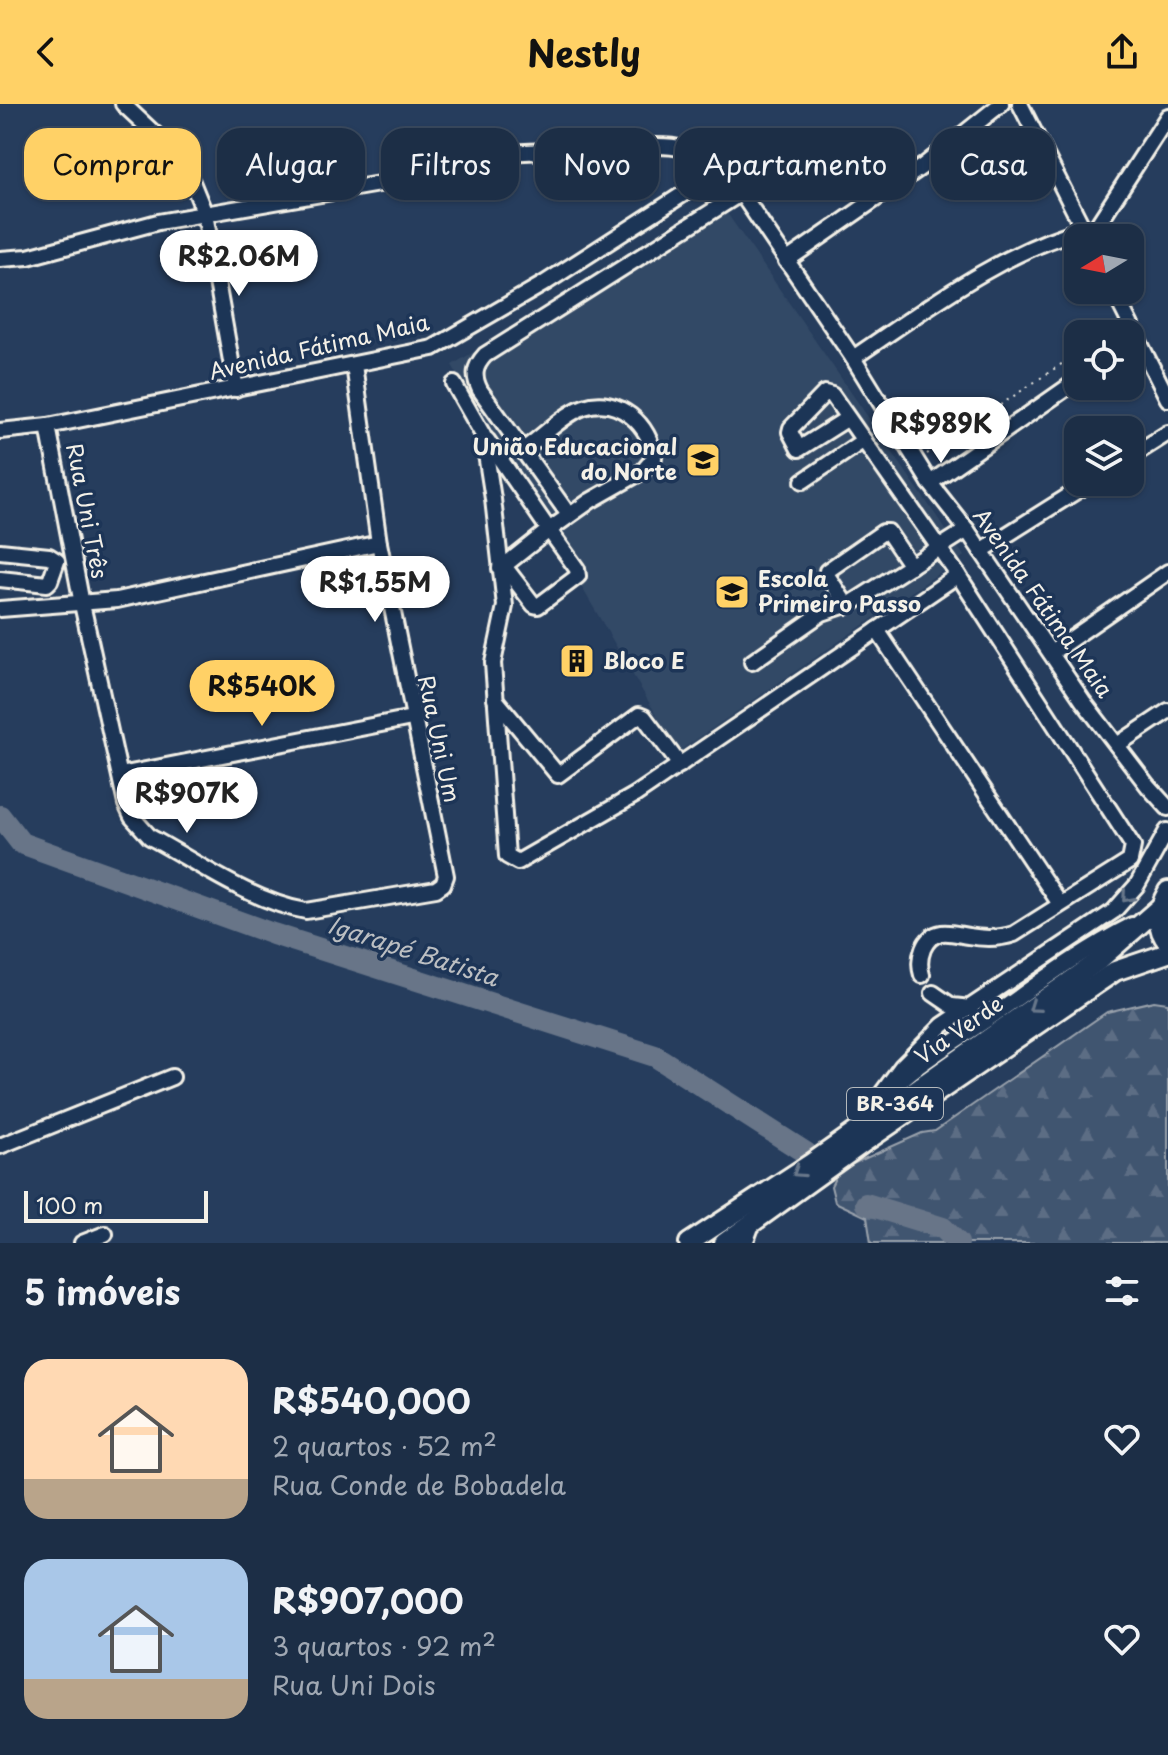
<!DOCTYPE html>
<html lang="pt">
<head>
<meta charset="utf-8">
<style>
	:root { --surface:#1c2e46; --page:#293a51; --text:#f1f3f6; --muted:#a0a8b3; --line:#3a4a5f; --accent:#ffd166 }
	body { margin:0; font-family:"Playpen Sans",sans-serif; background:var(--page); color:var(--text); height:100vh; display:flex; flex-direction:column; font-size:30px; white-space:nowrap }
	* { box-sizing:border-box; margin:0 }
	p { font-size:26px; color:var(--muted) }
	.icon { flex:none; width:44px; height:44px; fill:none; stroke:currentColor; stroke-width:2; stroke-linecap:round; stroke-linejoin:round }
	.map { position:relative; height:1139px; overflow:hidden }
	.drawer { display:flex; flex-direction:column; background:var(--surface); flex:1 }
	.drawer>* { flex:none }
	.guide { position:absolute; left:24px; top:24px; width:1120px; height:72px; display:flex; gap:16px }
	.needle { width:52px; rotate:260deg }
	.controls { position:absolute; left:1064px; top:120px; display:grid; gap:16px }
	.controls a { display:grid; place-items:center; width:80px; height:80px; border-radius:16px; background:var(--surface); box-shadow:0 2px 6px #0004,0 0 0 2px var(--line); font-size:40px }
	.scale { position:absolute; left:24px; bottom:20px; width:184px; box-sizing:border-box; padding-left:8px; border:4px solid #f4f1e8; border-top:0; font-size:22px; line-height:28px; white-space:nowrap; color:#f4f1e8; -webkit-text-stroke:6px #1d3557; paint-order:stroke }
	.price { position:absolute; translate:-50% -68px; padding:0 18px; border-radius:28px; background:#fff; color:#222; font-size:26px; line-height:52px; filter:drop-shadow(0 2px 4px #0008) }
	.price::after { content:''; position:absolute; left:50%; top:48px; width:24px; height:18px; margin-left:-12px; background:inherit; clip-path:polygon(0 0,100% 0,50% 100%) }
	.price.current { background:var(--accent); color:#111 }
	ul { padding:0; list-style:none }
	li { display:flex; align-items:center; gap:24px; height:200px; padding:0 24px }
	li span { display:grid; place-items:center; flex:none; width:224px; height:160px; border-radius:24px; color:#555 }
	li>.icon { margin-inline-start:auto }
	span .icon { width:96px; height:96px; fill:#fffc; stroke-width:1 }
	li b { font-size:34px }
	h2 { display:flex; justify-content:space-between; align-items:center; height:96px; padding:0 24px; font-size:34px }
	.chip { padding:0 28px; border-radius:24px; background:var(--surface); box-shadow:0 2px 6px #0004,0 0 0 2px var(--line); font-size:28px; line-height:72px }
	.chip.current { background:var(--accent); color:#111 }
	header { display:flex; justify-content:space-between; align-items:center; height:104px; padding:0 24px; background:var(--accent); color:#111; font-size:36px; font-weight:700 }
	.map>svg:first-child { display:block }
</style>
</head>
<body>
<header><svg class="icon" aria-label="back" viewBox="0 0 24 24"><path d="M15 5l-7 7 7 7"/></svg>Nestly<svg class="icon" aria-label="share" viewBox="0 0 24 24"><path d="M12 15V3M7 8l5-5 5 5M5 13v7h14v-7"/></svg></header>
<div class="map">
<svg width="1168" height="1139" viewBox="0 0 1168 1139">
	<defs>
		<pattern id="forest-firs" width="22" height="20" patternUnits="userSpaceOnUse" patternTransform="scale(2)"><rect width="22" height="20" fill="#40546f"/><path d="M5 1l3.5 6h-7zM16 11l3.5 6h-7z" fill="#5c6d84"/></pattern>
	</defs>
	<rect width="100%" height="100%" fill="#263d5d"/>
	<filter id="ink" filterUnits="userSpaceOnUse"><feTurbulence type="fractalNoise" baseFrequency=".0125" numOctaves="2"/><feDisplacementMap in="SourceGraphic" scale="16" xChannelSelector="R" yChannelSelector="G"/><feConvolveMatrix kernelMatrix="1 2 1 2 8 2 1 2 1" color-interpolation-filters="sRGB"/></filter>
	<g filter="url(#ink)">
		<polygon fill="#334966" points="720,99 964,452 678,648 452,261"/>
		<polygon fill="url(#forest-firs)" stroke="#9aa2ac" stroke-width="2" points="1154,897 1168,899 1168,1139 871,1139 867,1113 835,1098 831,1082 839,1066 922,1029 935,1027 1107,908"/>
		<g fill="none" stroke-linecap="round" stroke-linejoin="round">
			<g stroke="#677588" stroke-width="22">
				<polyline points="0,712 21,739 273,830 655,952 806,1049"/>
				<polyline points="866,1100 943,1124 958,1139"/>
			</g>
			<defs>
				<g id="minor">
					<polyline points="123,0 171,45 192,78 205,110 236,285"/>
					<polyline points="1020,0 1088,134"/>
					<polyline points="1089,134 1168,12"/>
					<path d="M0 155 28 153 158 118 379 80 444 52 651 42C690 41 687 48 715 69 725 75 732 80 741 89L853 254 930 379 967 426 1083 597 1148 682 1168 704"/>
					<polyline points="786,157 923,62 1001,0"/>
					<polyline points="1113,186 1168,295"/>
					<path d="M853 254C926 205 998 149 1084 125"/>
					<polyline points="454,280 483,331 493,395 505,502 493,559 507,752 518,758 635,691 958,471"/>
					<path d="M848 314 799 345 790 328 791 324 825 289 832 291 958 471 1133 742 1130 757 1014 830C999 835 985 835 968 832 960 831 951 828 942 829 923 832 917 855 922 871"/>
					<path d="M48 322 82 500 126 700 132 713 150 733C198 759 253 798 306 807L436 785 443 780 446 772 379 439 354 261"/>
					<polyline points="0,327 48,322 433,244 545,179 705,76 718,71"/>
					<polyline points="487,336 549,426 500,465"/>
					<polyline points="1130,353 1168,329"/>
					<polyline points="803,377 864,336"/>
					<polyline points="930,379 1078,276"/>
					<path d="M569 411 480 286C473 272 474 263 485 251L741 89"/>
					<polyline points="0,447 49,452 57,457 50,477 47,480 0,475"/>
					<polyline points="981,447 1091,378"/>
					<path d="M504 462 534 501 538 502 578 472 577 465 549 426 590 397 643 367 654 354C651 321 618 291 584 303 564 310 541 334 523 346"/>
					<polyline points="847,502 827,471 827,467 883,428 888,428 911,462"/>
					<polyline points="0,505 117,496 379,439"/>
					<polyline points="877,526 1060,800"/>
					<polyline points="1051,549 1168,468"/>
					<polyline points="752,558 822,509 852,499 967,426"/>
					<polyline points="495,595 558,671 639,611 644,613 680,661"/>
					<polyline points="1117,641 1168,607"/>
					<polyline points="120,671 412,614"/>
					<polyline points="933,889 952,902 971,904"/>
					<polyline points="877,996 902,962 943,921 1114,807 1137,781 1167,727"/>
					<path d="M861 1021C894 972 940 948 988 915 1035 882 1080 847 1132 821"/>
					<polyline points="0,1042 172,973"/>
					<polyline points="82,1139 105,1130"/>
					<polyline points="745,1139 752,1120"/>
				</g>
				<g id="major">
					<path d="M1168 787C1158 804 1154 822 1168 839"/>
					<polyline points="689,1139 810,1060 1097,858 1160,803"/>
					<polyline points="724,1139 866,1037 1115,867 1168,849"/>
				</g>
			</defs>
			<use href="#minor" stroke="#f4f1e8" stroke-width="20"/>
			<use href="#major" stroke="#f4f1e8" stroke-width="24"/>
			<g stroke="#f4f1e8" stroke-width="2" stroke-dasharray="2 6" stroke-linecap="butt">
				<polyline points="1107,230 1116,224"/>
				<polyline points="927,350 1078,249"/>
			</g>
			<use href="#minor" stroke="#1d3557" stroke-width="14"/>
			<use href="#major" stroke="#1d3557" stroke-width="18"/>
		</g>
		<defs><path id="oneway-chevron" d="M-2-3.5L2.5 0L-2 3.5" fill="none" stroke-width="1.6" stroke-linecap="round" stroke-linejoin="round" transform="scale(2)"/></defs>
		<g stroke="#68778a">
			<use href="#oneway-chevron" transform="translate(1127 793) rotate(131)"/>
			<use href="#oneway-chevron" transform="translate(1034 903) rotate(145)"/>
			<use href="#oneway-chevron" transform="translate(798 1068) rotate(147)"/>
		</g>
	</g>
	<defs>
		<symbol id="university-square" viewBox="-11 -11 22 22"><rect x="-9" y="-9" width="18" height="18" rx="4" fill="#ffd166" stroke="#1d3557"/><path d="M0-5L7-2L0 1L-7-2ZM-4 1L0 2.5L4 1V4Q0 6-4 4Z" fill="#111"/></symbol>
		<symbol id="school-square" viewBox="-11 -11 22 22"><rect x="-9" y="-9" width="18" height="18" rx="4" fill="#ffd166" stroke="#1d3557"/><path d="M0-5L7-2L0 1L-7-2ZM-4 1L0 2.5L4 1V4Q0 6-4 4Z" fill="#111"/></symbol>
		<symbol id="building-square" viewBox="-11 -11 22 22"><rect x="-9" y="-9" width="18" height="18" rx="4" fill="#ffd166" stroke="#1d3557"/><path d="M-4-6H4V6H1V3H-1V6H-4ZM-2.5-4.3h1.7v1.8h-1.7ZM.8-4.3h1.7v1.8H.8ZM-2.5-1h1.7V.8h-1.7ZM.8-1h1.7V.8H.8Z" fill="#111"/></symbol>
	</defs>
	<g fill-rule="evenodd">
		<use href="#university-square" x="683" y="336" width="40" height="40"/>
		<use href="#school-square" x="712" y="468" width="40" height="40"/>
		<use href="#building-square" x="557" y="537" width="40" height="40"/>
	</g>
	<g text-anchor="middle" stroke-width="7" stroke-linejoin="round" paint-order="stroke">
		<rect fill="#1d3557" stroke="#b4b9bc" stroke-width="2" x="847" y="984" width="96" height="32" rx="6"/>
		<g font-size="20" font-weight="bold" fill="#f4f1e8">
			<text x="895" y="1007">BR-364</text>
		</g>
		<g font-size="22" fill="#f4f1e8" stroke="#1d3557">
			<text transform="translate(319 243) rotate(-13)" y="8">Avenida Fátima Maia</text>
			<text transform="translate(87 407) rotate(79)" y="8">Rua Uni Três</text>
			<text transform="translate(1043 499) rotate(55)" y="8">Avenida Fátima Maia</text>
			<text transform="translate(439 635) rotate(78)" y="8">Rua Uni Um</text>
			<text transform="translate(959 926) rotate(-35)" y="8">Via Verde</text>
		</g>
		<g font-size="22" font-weight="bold" fill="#f4f1e8" stroke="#1d3557" text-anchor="start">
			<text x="677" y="351" text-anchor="end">União Educacional<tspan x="677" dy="25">do Norte</tspan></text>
			<text x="758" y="483">Escola<tspan x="758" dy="25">Primeiro Passo</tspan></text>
			<text x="603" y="565">Bloco E</text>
		</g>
		<g font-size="24" font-style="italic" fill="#bcbfc2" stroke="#1d3557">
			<text transform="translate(413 848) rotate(18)" y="8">Igarapé Batista</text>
		</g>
	</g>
</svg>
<div class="controls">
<a><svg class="needle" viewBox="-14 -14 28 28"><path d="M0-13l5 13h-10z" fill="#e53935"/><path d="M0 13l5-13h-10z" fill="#a0a8b3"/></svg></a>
<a><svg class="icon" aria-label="locate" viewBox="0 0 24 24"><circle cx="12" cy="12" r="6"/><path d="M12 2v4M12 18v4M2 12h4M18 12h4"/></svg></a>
<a><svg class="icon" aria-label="layers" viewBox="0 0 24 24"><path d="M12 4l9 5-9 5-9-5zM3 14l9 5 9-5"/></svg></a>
</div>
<div class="scale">100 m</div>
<b class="price" style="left:239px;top:194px">R$2.06M</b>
<b class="price" style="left:941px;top:361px">R$989K</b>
<b class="price" style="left:375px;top:520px">R$1.55M</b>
<b class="price current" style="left:262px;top:624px">R$540K</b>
<b class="price" style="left:187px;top:731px">R$907K</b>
<div class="guide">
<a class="chip current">Comprar</a>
<a class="chip">Alugar</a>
<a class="chip">Filtros</a>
<a class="chip">Novo</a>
<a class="chip">Apartamento</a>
<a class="chip">Casa</a>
</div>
</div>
<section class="drawer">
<h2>5 imóveis<svg class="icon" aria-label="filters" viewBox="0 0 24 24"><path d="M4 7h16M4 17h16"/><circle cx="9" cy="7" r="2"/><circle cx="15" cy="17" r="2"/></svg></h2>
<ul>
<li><span style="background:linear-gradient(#ffd9b3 75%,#b9a48a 0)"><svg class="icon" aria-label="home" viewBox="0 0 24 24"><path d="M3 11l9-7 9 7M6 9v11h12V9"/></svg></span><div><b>R$540,000</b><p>2 quartos · 52 m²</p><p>Rua Conde de Bobadela</p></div><svg class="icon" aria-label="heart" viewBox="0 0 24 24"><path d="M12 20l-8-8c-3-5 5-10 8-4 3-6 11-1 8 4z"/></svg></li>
<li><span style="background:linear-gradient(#a9c7e8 75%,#b9a48a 0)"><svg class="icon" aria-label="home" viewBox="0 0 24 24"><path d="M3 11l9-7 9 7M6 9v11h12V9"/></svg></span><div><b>R$907,000</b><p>3 quartos · 92 m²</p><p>Rua Uni Dois</p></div><svg class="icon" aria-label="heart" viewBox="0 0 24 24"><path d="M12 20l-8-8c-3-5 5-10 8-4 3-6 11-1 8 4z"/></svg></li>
</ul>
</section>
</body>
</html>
